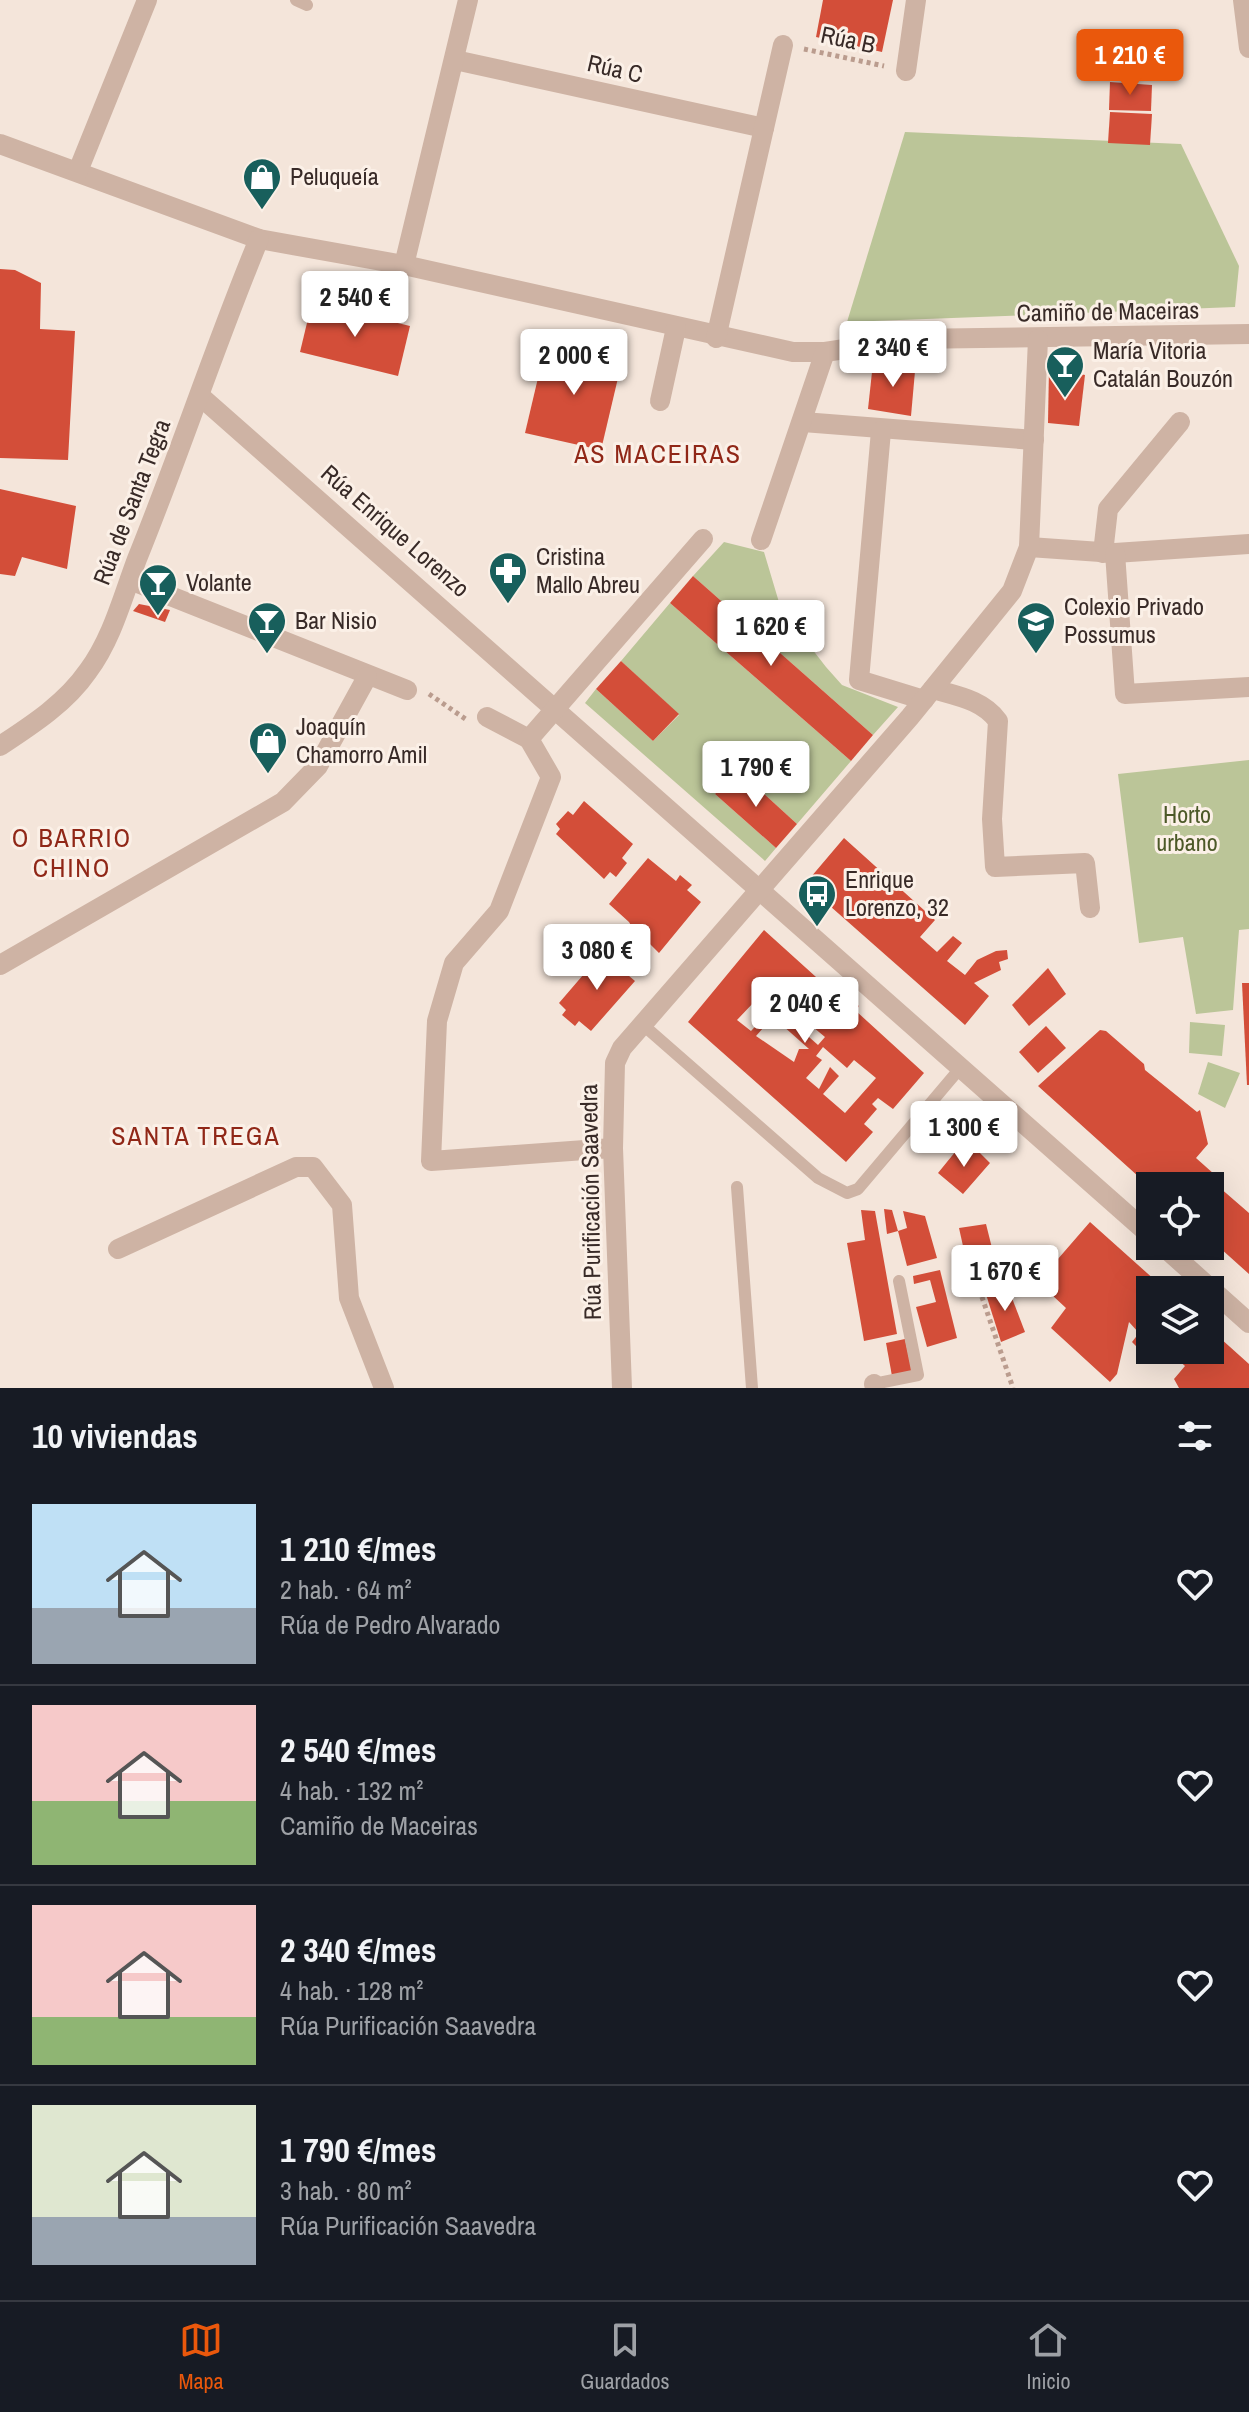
<!DOCTYPE html>
<html lang="es">
<head>
<meta charset="utf-8">
<style>
	:root { --surface:#171b24; --page:#20242c; --text:#f1f3f6; --muted:#9ea1a6; --line:#363941; --accent:#ea580c }
	body { margin:0; font-family:"Archivo Narrow",sans-serif; background:var(--page); color:var(--text); height:100vh; display:flex; flex-direction:column; font-size:30px; white-space:nowrap }
	* { box-sizing:border-box; margin:0 }
	p { font-size:26px; color:var(--muted) }
	.icon { flex:none; width:44px; height:44px; fill:none; stroke:currentColor; stroke-width:2; stroke-linecap:round; stroke-linejoin:round }
	.map { position:relative; height:1388px; overflow:hidden }
	.side { display:flex; flex-direction:column; background:var(--surface); flex:1 }
	.side>* { flex:none }
	.controls { position:absolute; left:1136px; top:1172px; display:grid; gap:16px }
	.controls a { display:grid; place-items:center; width:88px; height:88px; border-radius:0px; background:var(--surface); box-shadow:0 8px 32px #0002; font-size:40px }
	.price { position:absolute; translate:-50% -68px; padding:0 18px; border-radius:8px; background:#fff; color:#222; font-size:26px; line-height:52px; filter:drop-shadow(0 2px 4px #0008) }
	.price::after { content:''; position:absolute; left:50%; top:48px; width:24px; height:18px; margin-left:-12px; background:inherit; clip-path:polygon(0 0,100% 0,50% 100%) }
	.price.selected { background:var(--accent); color:#fff }
	ul { padding:0; list-style:none }
	li { display:flex; align-items:center; gap:24px; height:200px; padding:0 32px }
	li+li { border-top:2px solid var(--line) }
	li span { display:grid; place-items:center; flex:none; width:224px; height:160px; border-radius:0px; color:#555 }
	li>.icon { margin-inline-start:auto }
	span .icon { width:96px; height:96px; fill:#fffc; stroke-width:1 }
	li b { font-size:34px }
	h2 { display:flex; justify-content:space-between; align-items:center; height:96px; padding:0 32px; font-size:34px }
	.dock { display:flex; justify-content:space-around; align-items:center; height:112px; border-top:2px solid var(--line); background:var(--surface); font-size:22px; color:var(--muted) }
	.dock a { display:grid; justify-items:center; gap:4px }
	.dock .selected { color:var(--accent) }
	.map>svg:first-child { display:block }
</style>
</head>
<body>
<div class="map">
<svg width="1249" height="1388" viewBox="0 0 1249 1388">
	<rect width="100%" height="100%" fill="#f4e5da"/>
	<g fill="#bbc598">
		<polygon points="905,132 1181,144 1239,266 1235,307 847,322"/>
		<polygon points="724,542 764,552 781,609 826,667 842,685 898,707 873,735 693,576"/>
		<polygon points="670,603 851,761 797,824 737,769 715,794 776,848 765,861 585,703 596,689 653,741 679,715 621,661"/>
		<polygon points="1249,760 1249,929 1239,930 1233,1010 1196,1014 1183,937 1139,943 1118,774"/>
		<polygon points="1190,1022 1225,1025 1222,1056 1189,1053"/>
		<polygon points="1208,1062 1240,1073 1225,1108 1198,1094"/>
	</g>
	<g fill="#d34e39" fill-rule="evenodd">
		<polygon points="823,0 893,0 882,52 816,37"/>
		<polygon points="1110,82 1152,85 1151,111 1109,110"/>
		<polygon points="1110,112 1152,114 1150,145 1108,143"/>
		<polygon points="0,269 15,270 41,283 40,329 75,331 68,460 0,458"/>
		<polygon points="312,302 410,326 398,376 300,352"/>
		<polygon points="546,344 622,361 601,450 525,433"/>
		<polygon points="916,360 911,416 868,409 872,372"/>
		<polygon points="1049,368 1085,375 1079,426 1048,423"/>
		<polygon points="0,489 76,506 67,569 22,557 15,576 0,574"/>
		<polygon points="693,576 873,735 851,761 670,603"/>
		<polygon points="139,604 170,610 165,622 133,611"/>
		<polygon points="621,661 679,714 653,741 596,689"/>
		<polygon points="737,769 797,824 776,848 715,794"/>
		<polygon points="584,801 633,844 622,858 627,863 616,877 610,872 604,879 556,834 560,829 556,824 568,811 573,815"/>
		<polygon points="844,838 935,920 920,937 937,952 953,936 962,943 947,961 965,975 977,960 996,951 1007,950 1008,959 999,962 1001,970 974,983 989,996 965,1025 805,884"/>
		<polygon points="648,858 676,881 680,875 692,885 687,890 701,902 659,953 647,941 643,947 629,934 633,929 629,922 609,904"/>
		<path d="M764 930 847 1005 852 999 859 1006 856 1011 924 1073 893 1109 878 1098 872 1104 877 1109 864 1124 873 1132 846 1162 688 1022ZM765 979 779 991 767 1005 754 992ZM755 1001 768 1013 751 1031 737 1020ZM773 1017 809 1049H799L794 1062 756 1036ZM807 1022 825 1037 818 1045 800 1029ZM823 1047 847 1068 854 1060 876 1078 845 1113 823 1094 839 1076 830 1067 819 1089 806 1078 822 1060 816 1056Z"/>
		<polygon points="602,953 609,959 613,953 626,965 622,970 635,981 591,1031 579,1021 575,1026 562,1015 566,1010 559,1003"/>
		<polygon points="1048,968 1066,994 1029,1026 1012,1005"/>
		<polygon points="1242,983 1249,983 1249,1085 1247,1085"/>
		<polygon points="1046,1026 1066,1048 1038,1073 1019,1052"/>
		<polygon points="1100,1030 1106,1031 1144,1064 1145,1070 1197,1112 1200,1110 1208,1144 1196,1158 1223,1182 1219,1187 1249,1213 1249,1274 1210,1239 1210,1186 1149,1186 1038,1086"/>
		<polygon points="960,1146 971,1155 976,1149 990,1163 963,1194 938,1173"/>
		<polygon points="884,1209 892,1210 898,1231 887,1234"/>
		<polygon points="861,1210 875,1211 897,1334 864,1341 847,1243 865,1240"/>
		<polygon points="903,1211 925,1216 937,1258 907,1266 898,1231 907,1228"/>
		<polygon points="1090,1222 1166,1290 1150,1290 1150,1350 1153,1350 1147,1357 1132,1342 1139,1333 1129,1322 1117,1374 1110,1382 1051,1328 1066,1308 1038,1282"/>
		<polygon points="986,1224 993,1252 965,1255 959,1228"/>
		<polygon points="940,1270 957,1338 927,1347 916,1307 936,1302 930,1280 914,1284 913,1276"/>
		<polygon points="1007,1285 1025,1332 1001,1342 985,1291"/>
		<polygon points="1210,1329 1249,1364 1249,1388 1179,1388 1174,1379 1185,1366 1167,1350 1210,1350"/>
		<polygon points="905,1339 912,1371 892,1376 886,1343"/>
	</g>
	<g fill="none" stroke-linecap="round" stroke-linejoin="round">
		<g stroke="#ba9c8e" stroke-width="5" stroke-dasharray="4 4" stroke-linecap="butt">
			<polyline points="804,49 884,66"/>
			<polyline points="429,694 467,720"/>
			<polyline points="969,1259 1013,1388"/>
		</g>
		<g stroke="#ceb3a4" stroke-width="12">
			<polyline points="296,0 307,5"/>
			<polyline points="642,1024 818,1178 847,1193 858,1189 962,1066"/>
			<polyline points="737,1187 752,1388"/>
			<polyline points="874,1384 918,1375 899,1281"/>
		</g>
		<g stroke="#ceb3a4" stroke-width="20">
			<polyline points="1243,0 1249,48"/>
			<polyline points="455,60 764,128"/>
			<polyline points="906,71 916,0"/>
			<polyline points="0,144 259,239 404,265 793,352 825,352 910,339 1249,334"/>
			<polyline points="78,171 147,0"/>
			<polyline points="404,265 468,0"/>
			<polyline points="716,338 783,45"/>
			<polyline points="200,396 1150,1235"/>
			<polyline points="660,401 676,328"/>
			<polyline points="803,422 1034,440"/>
			<polyline points="881,431 859,680 924,700"/>
			<polyline points="761,540 825,352"/>
			<polyline points="1029,547 1115,553 1249,544"/>
			<polyline points="1103,553 1108,509 1180,422"/>
			<polyline points="1115,553 1125,694 1249,687"/>
			<polyline points="130,580 407,690"/>
			<path d="M933 689C957 696 983 700 998 721L992 819 995 867 1085 863 1090 908"/>
			<polyline points="487,717 529,739"/>
			<path d="M0 746C32 725 66 703 88 671 112 639 123 596 137 559 180 453 215 345 259 239"/>
			<polyline points="0,965 283,802 318,766 367,677"/>
			<polyline points="613,1148 431,1161 437,1021 454,963 499,911 551,777 529,739 703,539"/>
			<polyline points="1163,1246 1249,1323"/>
			<polyline points="118,1249 296,1167 313,1167 342,1205 349,1298 384,1388"/>
			<polyline points="874,1384 875,1388"/>
			<polyline points="622,1388 613,1148 615,1063 622,1048 910,717 1012,591 1029,547 1038,339"/>
		</g>
	</g>
	<defs>
		<symbol id="shop-pin" viewBox="-11 -11 22 30"><path d="M0 17L-7.5 6A9.5 9.5 0 1 1 7.5 6Z" fill="#185f5c" stroke="#fbf0e7"/><path d="M-5-2.5h2.3a2.7 3.5 0 0 1 5.4 0H5L5.5 6h-11ZM-1.5-2.5h3a1.5 2.3 0 0 0-3 0Z" fill="#fff"/></symbol>
		<symbol id="bar-pin" viewBox="-11 -11 22 30"><path d="M0 17L-7.5 6A9.5 9.5 0 1 1 7.5 6Z" fill="#185f5c" stroke="#fbf0e7"/><path d="M-6-5H6L.8 .8V4.5H3.5V6h-7V4.5H-.8V.8Z" fill="#fff"/></symbol>
		<symbol id="pharmacy-pin" viewBox="-11 -11 22 30"><path d="M0 17L-7.5 6A9.5 9.5 0 1 1 7.5 6Z" fill="#185f5c" stroke="#fbf0e7"/><path d="M-2-6h4v4h4v4h-4v4h-4v-4h-4v-4h4Z" fill="#fff"/></symbol>
		<symbol id="school-pin" viewBox="-11 -11 22 30"><path d="M0 17L-7.5 6A9.5 9.5 0 1 1 7.5 6Z" fill="#185f5c" stroke="#fbf0e7"/><path d="M0-5L7-2L0 1L-7-2ZM-4 1L0 2.5L4 1V4Q0 6-4 4Z" fill="#fff"/></symbol>
		<symbol id="bus-pin" viewBox="-11 -11 22 30"><path d="M0 17L-7.5 6A9.5 9.5 0 1 1 7.5 6Z" fill="#185f5c" stroke="#fbf0e7"/><path d="M-5-6H5V4H4V6H2V4H-2V6H-4V4H-5ZM-3.5-4V0h7V-4ZM-3.5 1.2v1.5H-2V1.2ZM2 1.2v1.5H3.5V1.2Z" fill="#fff"/></symbol>
	</defs>
	<g fill-rule="evenodd">
		<use href="#shop-pin" x="240" y="155" width="44" height="60"/>
		<use href="#bar-pin" x="1043" y="343" width="44" height="60"/>
		<use href="#pharmacy-pin" x="486" y="549" width="44" height="60"/>
		<use href="#bar-pin" x="136" y="561" width="44" height="60"/>
		<use href="#bar-pin" x="245" y="599" width="44" height="60"/>
		<use href="#school-pin" x="1014" y="599" width="44" height="60"/>
		<use href="#shop-pin" x="246" y="719" width="44" height="60"/>
		<use href="#bus-pin" x="795" y="872" width="44" height="60"/>
	</g>
	<g text-anchor="middle" stroke-width="6" stroke-linejoin="round" paint-order="stroke">
		<g font-size="24" fill="#382a27" stroke="#fbf0e7">
			<text transform="translate(848 40) rotate(12)" y="8">Rúa B</text>
			<text transform="translate(615 69) rotate(13)" y="8">Rúa C</text>
			<text transform="translate(1108 312) rotate(-1)" y="8">Camiño de Maceiras</text>
			<text transform="translate(132 502) rotate(-69)" y="8">Rúa de Santa Tegra</text>
			<text transform="translate(395 531) rotate(41)" y="8">Rúa Enrique Lorenzo</text>
			<text transform="translate(591 1202) rotate(-91)" y="8">Rúa Purificación Saavedra</text>
		</g>
		<g font-size="24" fill="#382a27" stroke="#fbf0e7" text-anchor="start">
			<text x="290" y="185">Peluqueía</text>
			<text x="1093" y="359">María Vitoria<tspan x="1093" dy="28">Catalán Bouzón</tspan></text>
			<text x="536" y="565">Cristina<tspan x="536" dy="28">Mallo Abreu</tspan></text>
			<text x="186" y="591">Volante</text>
			<text x="1064" y="615">Colexio Privado<tspan x="1064" dy="28">Possumus</tspan></text>
			<text x="295" y="629">Bar Nisio</text>
			<text x="296" y="735">Joaquín<tspan x="296" dy="28">Chamorro Amil</tspan></text>
			<text x="845" y="888">Enrique<tspan x="845" dy="28">Lorenzo, 32</tspan></text>
		</g>
		<g font-size="24" fill="#4c5928" stroke="#fbf0e7">
			<text x="1187" y="823">Horto<tspan x="1187" dy="28">urbano</tspan></text>
		</g>
		<g font-size="26" letter-spacing="2" fill="#902717" stroke="#fbf0e7">
			<text x="658" y="463">AS MACEIRAS</text>
			<text x="72" y="847">O BARRIO<tspan x="72" dy="30">CHINO</tspan></text>
			<text x="196" y="1145">SANTA TREGA</text>
		</g>
	</g>
</svg>
<div class="controls">
<a><svg class="icon" aria-label="locate" viewBox="0 0 24 24"><circle cx="12" cy="12" r="6"/><path d="M12 2v4M12 18v4M2 12h4M18 12h4"/></svg></a>
<a><svg class="icon" aria-label="layers" viewBox="0 0 24 24"><path d="M12 4l9 5-9 5-9-5zM3 14l9 5 9-5"/></svg></a>
</div>
<b class="price selected" style="left:1130px;top:97px">1 210 €</b>
<b class="price" style="left:355px;top:339px">2 540 €</b>
<b class="price" style="left:893px;top:389px">2 340 €</b>
<b class="price" style="left:574px;top:397px">2 000 €</b>
<b class="price" style="left:771px;top:668px">1 620 €</b>
<b class="price" style="left:756px;top:809px">1 790 €</b>
<b class="price" style="left:597px;top:992px">3 080 €</b>
<b class="price" style="left:805px;top:1045px">2 040 €</b>
<b class="price" style="left:964px;top:1169px">1 300 €</b>
<b class="price" style="left:1005px;top:1313px">1 670 €</b>
</div>
<section class="side">
<h2>10 viviendas<svg class="icon" aria-label="filters" viewBox="0 0 24 24"><path d="M4 7h16M4 17h16"/><circle cx="9" cy="7" r="2"/><circle cx="15" cy="17" r="2"/></svg></h2>
<ul>
<li><span style="background:linear-gradient(#bfe0f5 65%,#9aa5b1 0)"><svg class="icon" aria-label="home" viewBox="0 0 24 24"><path d="M3 11l9-7 9 7M6 9v11h12V9"/></svg></span><div><b>1 210 €/mes</b><p>2 hab. · 64 m²</p><p>Rúa de Pedro Alvarado</p></div><svg class="icon" aria-label="heart" viewBox="0 0 24 24"><path d="M12 20l-8-8c-3-5 5-10 8-4 3-6 11-1 8 4z"/></svg></li>
<li><span style="background:linear-gradient(#f6c9c9 60%,#8fb573 0)"><svg class="icon" aria-label="home" viewBox="0 0 24 24"><path d="M3 11l9-7 9 7M6 9v11h12V9"/></svg></span><div><b>2 540 €/mes</b><p>4 hab. · 132 m²</p><p>Camiño de Maceiras</p></div><svg class="icon" aria-label="heart" viewBox="0 0 24 24"><path d="M12 20l-8-8c-3-5 5-10 8-4 3-6 11-1 8 4z"/></svg></li>
<li><span style="background:linear-gradient(#f6c9c9 70%,#8fb573 0)"><svg class="icon" aria-label="home" viewBox="0 0 24 24"><path d="M3 11l9-7 9 7M6 9v11h12V9"/></svg></span><div><b>2 340 €/mes</b><p>4 hab. · 128 m²</p><p>Rúa Purificación Saavedra</p></div><svg class="icon" aria-label="heart" viewBox="0 0 24 24"><path d="M12 20l-8-8c-3-5 5-10 8-4 3-6 11-1 8 4z"/></svg></li>
<li><span style="background:linear-gradient(#dfe7d0 70%,#9aa5b1 0)"><svg class="icon" aria-label="home" viewBox="0 0 24 24"><path d="M3 11l9-7 9 7M6 9v11h12V9"/></svg></span><div><b>1 790 €/mes</b><p>3 hab. · 80 m²</p><p>Rúa Purificación Saavedra</p></div><svg class="icon" aria-label="heart" viewBox="0 0 24 24"><path d="M12 20l-8-8c-3-5 5-10 8-4 3-6 11-1 8 4z"/></svg></li>
</ul>
</section>
<nav class="dock">
<a class="selected"><svg class="icon" aria-label="map" viewBox="0 0 24 24"><path d="M3 6l6-2 6 2 6-2v14l-6 2-6-2-6 2zM9 4v14M15 6v14"/></svg>Mapa</a>
<a><svg class="icon" aria-label="saved" viewBox="0 0 24 24"><path d="M7 4h10v16l-5-4-5 4z"/></svg>Guardados</a>
<a><svg class="icon" aria-label="home" viewBox="0 0 24 24"><path d="M3 11l9-7 9 7M6 9v11h12V9"/></svg>Inicio</a>
</nav>
</body>
</html>
